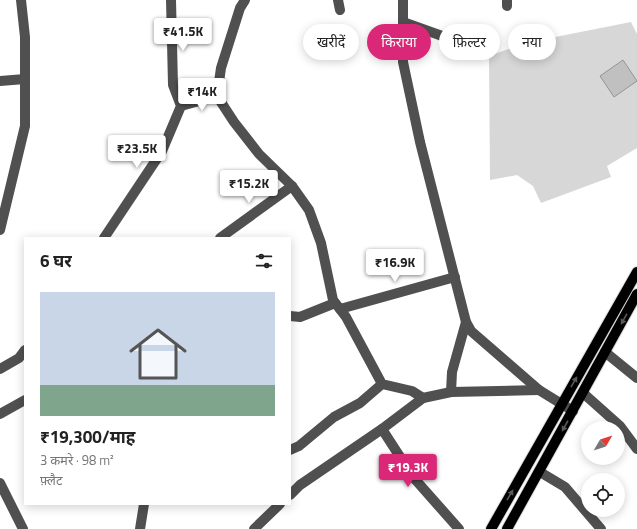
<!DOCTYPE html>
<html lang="hi">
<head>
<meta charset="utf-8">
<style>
	:root { --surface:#fff; --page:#f6f6f6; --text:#222; --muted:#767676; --accent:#db2777 }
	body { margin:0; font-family:"Titillium Web","Noto Sans Devanagari",sans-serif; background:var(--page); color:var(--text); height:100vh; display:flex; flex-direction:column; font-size:15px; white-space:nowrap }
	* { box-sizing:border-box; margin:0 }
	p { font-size:13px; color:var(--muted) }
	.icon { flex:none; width:22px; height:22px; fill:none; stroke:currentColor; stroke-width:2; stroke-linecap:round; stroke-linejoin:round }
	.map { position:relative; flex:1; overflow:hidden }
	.sheet { position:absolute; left:24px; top:237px; width:267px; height:268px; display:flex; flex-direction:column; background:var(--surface); border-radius:0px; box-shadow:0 2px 10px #0003 }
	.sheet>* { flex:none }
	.top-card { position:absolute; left:303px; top:24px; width:274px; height:36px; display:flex; gap:8px }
	.needle { width:26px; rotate:51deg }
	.tools { position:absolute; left:581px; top:421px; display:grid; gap:8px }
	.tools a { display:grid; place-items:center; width:44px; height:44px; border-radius:50%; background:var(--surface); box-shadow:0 2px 10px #0003; font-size:20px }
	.price { position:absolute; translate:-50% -34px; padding:0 9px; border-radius:4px; background:#fff; color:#222; font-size:13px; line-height:26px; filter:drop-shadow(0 1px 2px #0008) }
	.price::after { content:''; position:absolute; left:50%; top:24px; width:12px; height:9px; margin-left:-6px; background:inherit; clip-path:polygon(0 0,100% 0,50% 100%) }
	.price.selected { background:var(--accent); color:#fff }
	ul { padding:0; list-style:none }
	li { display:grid; align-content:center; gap:8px; height:212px; padding:0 16px }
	li span { display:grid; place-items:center; height:124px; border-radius:0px; color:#555 }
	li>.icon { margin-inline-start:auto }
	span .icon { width:72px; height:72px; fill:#fffc; stroke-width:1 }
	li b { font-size:17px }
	h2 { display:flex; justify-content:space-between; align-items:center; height:48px; padding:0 16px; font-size:17px }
	.pill { padding:0 14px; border-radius:18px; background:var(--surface); box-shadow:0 2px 10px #0003; font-size:14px; line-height:36px }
	.pill.selected { background:var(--accent); color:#fff }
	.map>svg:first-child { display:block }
</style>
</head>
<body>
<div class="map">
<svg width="637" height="529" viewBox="0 0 637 529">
	<rect width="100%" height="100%" fill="#fff"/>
	<polygon fill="#d7d7d7" points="631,22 637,34 637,148 607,166 611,177 541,203 533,186 517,175 490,180 489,56 525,43"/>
	<polygon fill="#c0c0c0" stroke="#949494" points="623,60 637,81 614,97 600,76"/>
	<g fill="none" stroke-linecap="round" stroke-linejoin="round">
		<defs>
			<g id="major">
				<polyline points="491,529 637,272"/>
				<polyline points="507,529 637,294"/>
			</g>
		</defs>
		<use href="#major" stroke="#dbdbdb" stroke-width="12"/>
		<g stroke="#505050" stroke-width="10">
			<polyline points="245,0 240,8 221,68 217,96 234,122 259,154 292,186 309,210 321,243 333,300 346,317 382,384 412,391 423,398"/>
			<polyline points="338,0 340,10"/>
			<polyline points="403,0 403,62 420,142 466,322 471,331 539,390 573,411"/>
			<polyline points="507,0 507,6"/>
			<polyline points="403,22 487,52"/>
			<polyline points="0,81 25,79"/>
			<polyline points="181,106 217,96"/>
			<polyline points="0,230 25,126 25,37 21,0"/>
			<polyline points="104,238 162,151 181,106 173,85 171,0"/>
			<polyline points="220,238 292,186"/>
			<polyline points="340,309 455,277"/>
			<polyline points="290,316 300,317 335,303"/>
			<polyline points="605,352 637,378"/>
			<polyline points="0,369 19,358 25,350"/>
			<polyline points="451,392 452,372 466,322"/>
			<polyline points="583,393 620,426 637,449"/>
			<polyline points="0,414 25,400"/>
			<polyline points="382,429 413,477 459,529"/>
			<polyline points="290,450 299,446 334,417 360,403 382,384"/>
			<polyline points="540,472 565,487 601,529"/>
			<polyline points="0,483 23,529"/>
			<polyline points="290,495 300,485 382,429 423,398 451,392 539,390"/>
			<polyline points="140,529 144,504"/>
			<polyline points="254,529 280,504"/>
		</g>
		<use href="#major" stroke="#000" stroke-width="10"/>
	</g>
	<defs><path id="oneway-solid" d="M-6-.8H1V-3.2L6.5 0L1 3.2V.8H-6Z"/></defs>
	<g fill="#595959">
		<use href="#oneway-solid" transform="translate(624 319) rotate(119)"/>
		<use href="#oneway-solid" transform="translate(574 382) rotate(-60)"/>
		<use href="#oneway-solid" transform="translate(565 426) rotate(119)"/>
		<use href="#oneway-solid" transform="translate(510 495) rotate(-60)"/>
	</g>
</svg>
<div class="tools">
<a><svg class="needle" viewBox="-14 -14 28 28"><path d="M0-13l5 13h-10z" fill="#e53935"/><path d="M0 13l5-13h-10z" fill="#767676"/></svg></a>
<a><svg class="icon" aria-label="locate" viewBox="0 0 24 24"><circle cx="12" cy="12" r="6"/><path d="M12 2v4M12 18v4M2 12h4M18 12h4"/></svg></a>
</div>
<b class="price" style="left:183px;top:52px">₹41.5K</b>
<b class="price" style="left:202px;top:112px">₹14K</b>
<b class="price" style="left:137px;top:169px">₹23.5K</b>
<b class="price" style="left:249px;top:204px">₹15.2K</b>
<b class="price" style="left:395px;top:283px">₹16.9K</b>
<b class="price selected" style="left:408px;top:488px">₹19.3K</b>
<div class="top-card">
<a class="pill">खरीदें</a>
<a class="pill selected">किराया</a>
<a class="pill">फ़िल्टर</a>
<a class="pill">नया</a>
</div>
<section class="sheet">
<h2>6 घर<svg class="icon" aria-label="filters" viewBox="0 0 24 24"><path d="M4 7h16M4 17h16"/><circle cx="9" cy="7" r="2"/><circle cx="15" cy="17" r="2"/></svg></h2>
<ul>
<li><span style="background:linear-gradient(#c9d6e8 75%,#7fa58c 0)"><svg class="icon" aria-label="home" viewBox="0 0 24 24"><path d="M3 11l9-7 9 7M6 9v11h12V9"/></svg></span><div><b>₹19,300/माह</b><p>3 कमरे · 98 m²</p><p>फ़्लैट</p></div></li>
</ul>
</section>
</div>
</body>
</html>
